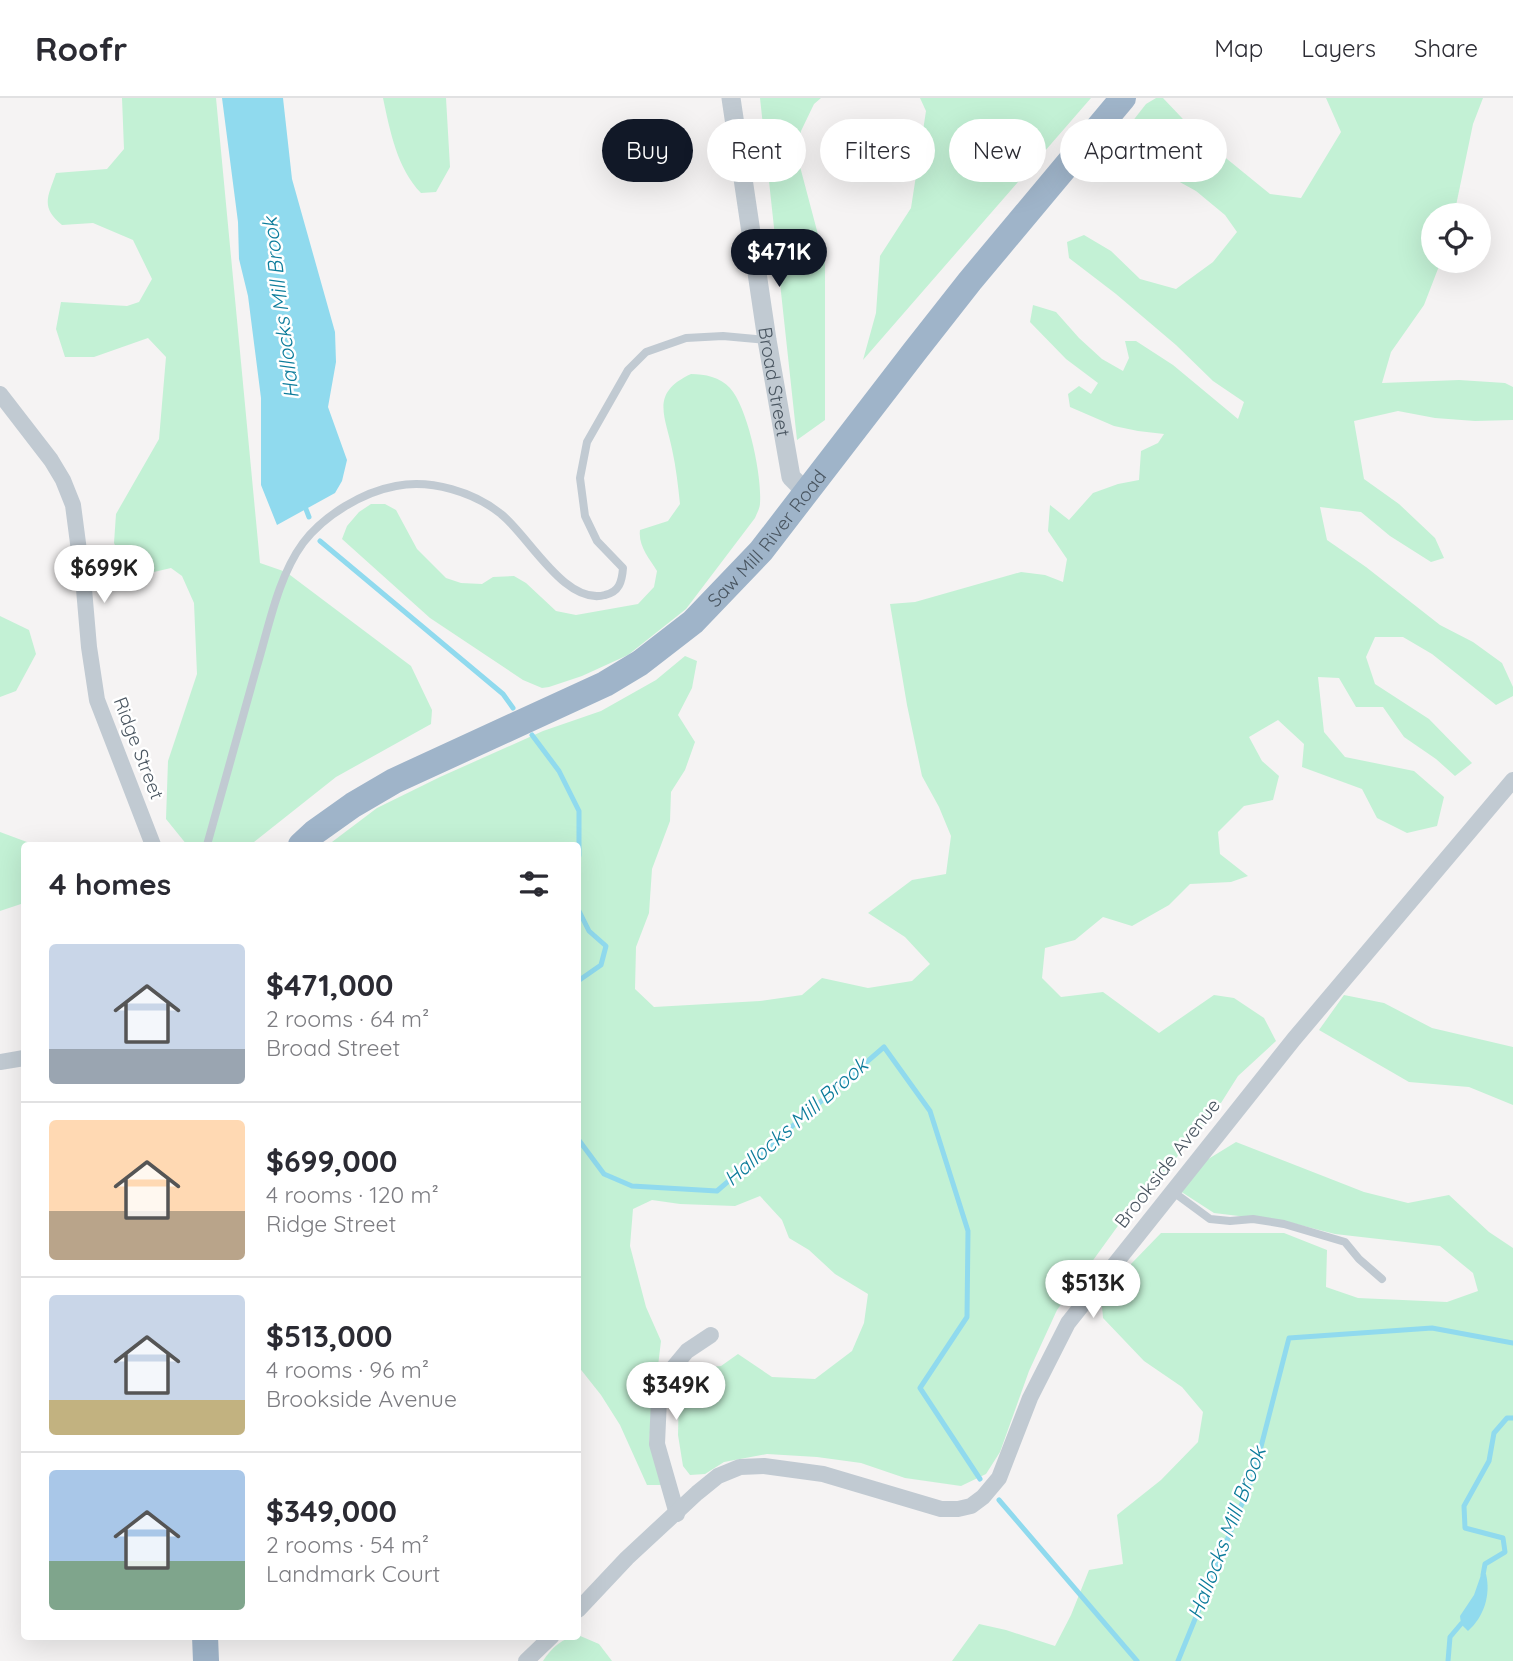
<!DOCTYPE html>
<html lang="en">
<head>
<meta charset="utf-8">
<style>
	:root { --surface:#fff; --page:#f2f2f3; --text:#2b2b33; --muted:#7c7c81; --line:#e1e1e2; --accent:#111827 }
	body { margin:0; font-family:Quicksand,sans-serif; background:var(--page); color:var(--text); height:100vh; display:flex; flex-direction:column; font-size:26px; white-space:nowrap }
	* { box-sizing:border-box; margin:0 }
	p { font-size:23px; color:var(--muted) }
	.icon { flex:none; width:38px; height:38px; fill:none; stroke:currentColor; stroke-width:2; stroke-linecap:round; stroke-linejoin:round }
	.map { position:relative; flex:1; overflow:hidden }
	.panel { position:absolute; left:21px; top:744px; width:560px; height:798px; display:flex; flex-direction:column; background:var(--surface); border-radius:7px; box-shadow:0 7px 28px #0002 }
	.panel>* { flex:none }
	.guide { position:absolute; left:602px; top:21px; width:665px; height:63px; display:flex; gap:14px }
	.tools { position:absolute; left:1421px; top:105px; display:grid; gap:14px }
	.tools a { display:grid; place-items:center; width:70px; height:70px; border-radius:50%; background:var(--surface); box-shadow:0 7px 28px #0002; font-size:35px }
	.price { position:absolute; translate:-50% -60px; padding:0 16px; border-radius:24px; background:#fff; color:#222; font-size:23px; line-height:46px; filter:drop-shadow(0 2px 4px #0008) }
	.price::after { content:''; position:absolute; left:50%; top:42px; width:21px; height:16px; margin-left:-10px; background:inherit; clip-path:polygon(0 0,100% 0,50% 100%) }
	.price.current { background:var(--accent); color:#fff }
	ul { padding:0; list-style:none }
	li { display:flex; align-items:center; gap:21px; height:175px; padding:0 28px }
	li+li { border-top:2px solid var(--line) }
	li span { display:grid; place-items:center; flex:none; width:196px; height:140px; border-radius:7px; color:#555 }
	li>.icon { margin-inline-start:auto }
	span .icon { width:84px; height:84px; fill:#fffc; stroke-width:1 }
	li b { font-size:30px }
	h2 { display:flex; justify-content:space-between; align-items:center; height:84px; padding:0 28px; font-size:30px }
	.tag { padding:0 24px; border-radius:32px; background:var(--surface); box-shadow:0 7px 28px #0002; font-size:24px; line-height:63px }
	.tag.current { background:var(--accent); color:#fff }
	header { display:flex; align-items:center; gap:42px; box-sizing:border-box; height:98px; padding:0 35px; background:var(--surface); border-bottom:2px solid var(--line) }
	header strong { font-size:33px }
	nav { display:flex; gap:38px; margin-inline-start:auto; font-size:24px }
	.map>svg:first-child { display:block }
</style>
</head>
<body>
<header>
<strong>Roofr</strong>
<nav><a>Map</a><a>Layers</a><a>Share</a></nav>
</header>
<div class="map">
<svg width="1513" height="1563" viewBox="0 0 1513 1563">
	<rect width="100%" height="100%" fill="#f5f3f3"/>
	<g fill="#c3f1d5">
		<path d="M122 0H216L260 465 286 474 411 568 432 612 431 626 336 679 254 744 252 747H187L166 721 168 663 197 576 194 505 182 478 171 470 141 477 126 472 114 445 116 416 159 341 166 259 148 240 94 259H65L56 231 61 204 127 208 139 204 152 181 133 142 93 125 62 127C40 109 48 99 56 75L107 71 124 51Z"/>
		<path d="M383 0H446L450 69 436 94 421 95C397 70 390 33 383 0Z"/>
		<polygon points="760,0 821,0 814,6 801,33 798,61 825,163 825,322 797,342"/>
		<polygon points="920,0 1091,0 863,262 876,215 880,158 911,110 926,13"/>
		<polygon points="1156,0 1163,0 1200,39 1270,96 1301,100 1341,34 1326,0 1483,0 1473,26 1454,117 1433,117 1433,163 1441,163 1424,207 1391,254 1382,285 1459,282 1505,285 1513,289 1513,322 1475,323 1435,320 1398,313 1354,323 1364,381 1399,406 1435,440 1444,460 1431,464 1390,438 1361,414 1320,409 1327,442 1366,469 1440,527 1473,544 1502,565 1513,589 1513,598 1496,607 1432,556 1403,539 1375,539 1366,559 1375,586 1429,621 1472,665 1455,678 1436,661 1404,639 1383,609 1356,609 1339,580 1318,579 1324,634 1345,659 1414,673 1444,699 1437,728 1407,735 1377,720 1362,691 1302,669 1304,646 1278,622 1249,639 1262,663 1279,678 1273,702 1244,708 1218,734 1220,756 1248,778 1231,784 1190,786 1169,807 1132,828 1103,819 1075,842 1045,850 1042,880 1061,899 1103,894 1159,935 1214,897 1234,900 1264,920 1276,943 1238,978 1214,1016 1120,1125 1057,1212 1029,1273 1000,1354 986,1376 961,1388 905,1380 861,1365 817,1359 767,1356 724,1364 705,1376 690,1377 683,1368 678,1337 679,1294 689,1271 721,1268 738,1256 772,1279 815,1281 852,1253 864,1225 868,1196 835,1176 809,1152 789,1140 782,1122 760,1098 735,1108 680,1106 652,1102 633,1111 630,1148 646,1209 661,1243 649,1343 661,1387 647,1387 620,1327 601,1297 578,1268 578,747 328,747 377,710 440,679 543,633 601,613 656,582 685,558 697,563 692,590 678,617 695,644 685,672 671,694 670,723 652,771 649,815 636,849 635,891 654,909 760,903 802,897 822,880 868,890 912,883 930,866 905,839 868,815 912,782 946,776 951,738 939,709 922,678 907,607 890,506 915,504 1021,474 1045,477 1063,484 1067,461 1048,433 1050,407 1069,422 1093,395 1118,386 1139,382 1141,353 1158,345 1164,336 1138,333 1114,328 1070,309 1068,296 1079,288 1091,296 1098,285 1066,261 1030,224 1033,207 1056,214 1079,240 1102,261 1123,273 1129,260 1125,243 1136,243 1173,267 1238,321 1244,304 1213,283 1176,247 1116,196 1069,160 1067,144 1084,137 1111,153 1140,181 1176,191 1213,164 1237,134 1225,117 1196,93 1158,72 1133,55 1121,38 1146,6"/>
		<path d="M691 276C705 276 720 279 730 290 748 310 762 378 760 405 760 410 757 415 755 420L686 511 628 557 582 578 549 589 542 590 523 582 430 520 342 441 347 428 359 414 371 406H385L396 412 417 451 446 480 461 485 482 486 493 479 514 478 526 485 556 513 576 517 638 506 654 489 657 473C649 460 638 448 640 432L668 423 680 406C678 387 676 369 672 351 665 317 650 295 691 276Z"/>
		<polygon points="0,518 29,532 36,556 16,593 0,599"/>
		<polygon points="0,734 35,747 24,747 24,805 0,813"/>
		<polygon points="1344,897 1384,905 1432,930 1513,949 1513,1007 1469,989 1409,984 1319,932"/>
		<polygon points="1236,1044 1364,1094 1408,1105 1449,1097 1489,1134 1513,1150 1513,1563 952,1563 979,1526 1006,1532 1055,1548 1071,1517 1089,1472 1123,1466 1117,1417 1161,1382 1198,1344 1203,1314 1182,1289 1144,1263 1103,1220 1101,1197 1161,1135 1284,1135 1327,1152 1326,1189 1358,1200 1447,1204 1478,1193 1473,1175 1440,1148 1335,1136 1288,1124 1214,1115 1180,1093 1205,1063"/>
		<path d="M578 1537 599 1546 612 1563H543C551 1550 563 1540 578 1537Z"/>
	</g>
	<g fill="#90daee">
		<polygon points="222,0 283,0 292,81 335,234 336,264 328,309 347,362 342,383 335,395 277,427 261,387 261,300 248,198 239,161 238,124"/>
		<path d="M1486 1476C1491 1497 1484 1519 1468 1533L1461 1526 1460 1518 1474 1497 1481 1477Z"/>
	</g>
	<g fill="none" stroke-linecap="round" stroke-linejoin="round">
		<g stroke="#90daee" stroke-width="5">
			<polyline points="304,406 309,419"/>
			<polyline points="320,443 503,596 513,610"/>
			<polyline points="532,637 559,673 579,713 579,757 578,762"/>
			<polyline points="578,811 589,833 606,848 601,867 578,883"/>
			<polyline points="578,1041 604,1076 632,1088 717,1093 884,949 930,1013 968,1133 967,1219 920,1290 980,1381"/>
			<polyline points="999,1402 1137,1563"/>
			<polyline points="1483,1477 1485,1466 1505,1454 1503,1440 1465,1430 1464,1408 1489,1363 1494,1335 1507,1320 1513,1320"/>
			<polyline points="1178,1563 1254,1376 1289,1240 1432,1230 1513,1245"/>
			<polyline points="1448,1563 1450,1539 1461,1526"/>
		</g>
		<g stroke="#c1cad2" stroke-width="8">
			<path d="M207 747C224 688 240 628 257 568 269 528 278 479 303 445 324 417 363 394 396 388 431 381 474 394 501 416 528 437 565 508 605 497 619 494 622 484 623 470L597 443 585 418 580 380 587 344 628 272 646 254 686 240 723 238 767 242"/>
			<polyline points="1172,1093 1210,1121 1230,1123 1253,1121 1284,1126 1345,1144 1359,1161 1382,1181"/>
		</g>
		<g stroke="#c1cad2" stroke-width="16">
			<polyline points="0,296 51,362 63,382 73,407 84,491 89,549 97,602 153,747"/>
			<polyline points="0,964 24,960"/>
			<polyline points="677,1416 657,1346 659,1301 672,1271 687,1253 711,1237"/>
			<polyline points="578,1512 627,1460 697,1395 718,1378 740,1369 764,1368 823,1376 941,1411 958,1411 971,1408 983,1399 999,1380 1030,1300 1068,1225 1294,941 1513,682"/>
			<polyline points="526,1563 552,1538"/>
		</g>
		<path stroke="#c1cad2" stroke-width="19" id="s1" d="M731 0 767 242 791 379 807 395"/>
		<g stroke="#9fb4c9" stroke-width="26">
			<path id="s2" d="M301 747 315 734 353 707 394 683 605 586 640 565 693 524 761 453 915 253 970 183 1123 0"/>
			<polyline points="205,1538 206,1563"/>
		</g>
	</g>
	<g text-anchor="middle" stroke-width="5" stroke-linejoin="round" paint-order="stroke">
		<g font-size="19" fill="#4a5661" stroke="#fff">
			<text dy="7" stroke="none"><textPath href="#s1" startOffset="287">Broad Street</textPath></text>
			<text dy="7" stroke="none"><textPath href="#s2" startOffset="565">Saw Mill River Road</textPath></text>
			<text transform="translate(139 650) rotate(69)" y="7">Ridge Street</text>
			<text transform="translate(1167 1065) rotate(-52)" y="7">Brookside Avenue</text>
		</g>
		<g font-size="21" font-style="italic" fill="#0c7c9b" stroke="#fff">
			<text transform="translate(281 210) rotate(-97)" y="7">Hallocks Mill Brook</text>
			<text transform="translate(796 1024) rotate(-41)" y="7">Hallocks Mill Brook</text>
			<text transform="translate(1227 1435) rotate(-69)" y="7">Hallocks Mill Brook</text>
		</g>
	</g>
</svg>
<div class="tools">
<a><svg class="icon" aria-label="locate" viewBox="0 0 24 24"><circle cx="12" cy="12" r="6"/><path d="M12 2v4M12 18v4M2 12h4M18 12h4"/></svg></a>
</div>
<b class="price current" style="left:779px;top:191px">$471K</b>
<b class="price" style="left:104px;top:507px">$699K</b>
<b class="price" style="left:1093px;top:1222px">$513K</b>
<b class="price" style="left:676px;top:1324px">$349K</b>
<div class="guide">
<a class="tag current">Buy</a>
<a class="tag">Rent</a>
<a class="tag">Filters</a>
<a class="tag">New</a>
<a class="tag">Apartment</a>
</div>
<section class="panel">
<h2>4 homes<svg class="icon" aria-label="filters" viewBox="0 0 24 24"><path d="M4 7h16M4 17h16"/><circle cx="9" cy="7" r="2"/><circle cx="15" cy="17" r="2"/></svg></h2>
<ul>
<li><span style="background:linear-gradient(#c9d6e8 75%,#9aa5b1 0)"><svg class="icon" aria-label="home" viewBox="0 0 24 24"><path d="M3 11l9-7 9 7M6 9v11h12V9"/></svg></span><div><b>$471,000</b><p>2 rooms · 64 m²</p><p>Broad Street</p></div></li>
<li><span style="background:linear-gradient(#ffd9b3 65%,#b9a48a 0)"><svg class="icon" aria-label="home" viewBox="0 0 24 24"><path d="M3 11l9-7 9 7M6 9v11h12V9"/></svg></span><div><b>$699,000</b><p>4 rooms · 120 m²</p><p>Ridge Street</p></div></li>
<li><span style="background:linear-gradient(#c9d6e8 75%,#c2b280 0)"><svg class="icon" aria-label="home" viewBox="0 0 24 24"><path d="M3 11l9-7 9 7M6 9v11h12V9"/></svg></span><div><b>$513,000</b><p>4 rooms · 96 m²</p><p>Brookside Avenue</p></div></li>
<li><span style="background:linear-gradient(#a9c7e8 65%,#7fa58c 0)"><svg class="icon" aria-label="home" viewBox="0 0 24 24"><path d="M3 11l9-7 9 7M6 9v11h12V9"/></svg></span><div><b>$349,000</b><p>2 rooms · 54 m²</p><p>Landmark Court</p></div></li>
</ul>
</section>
</div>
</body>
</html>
